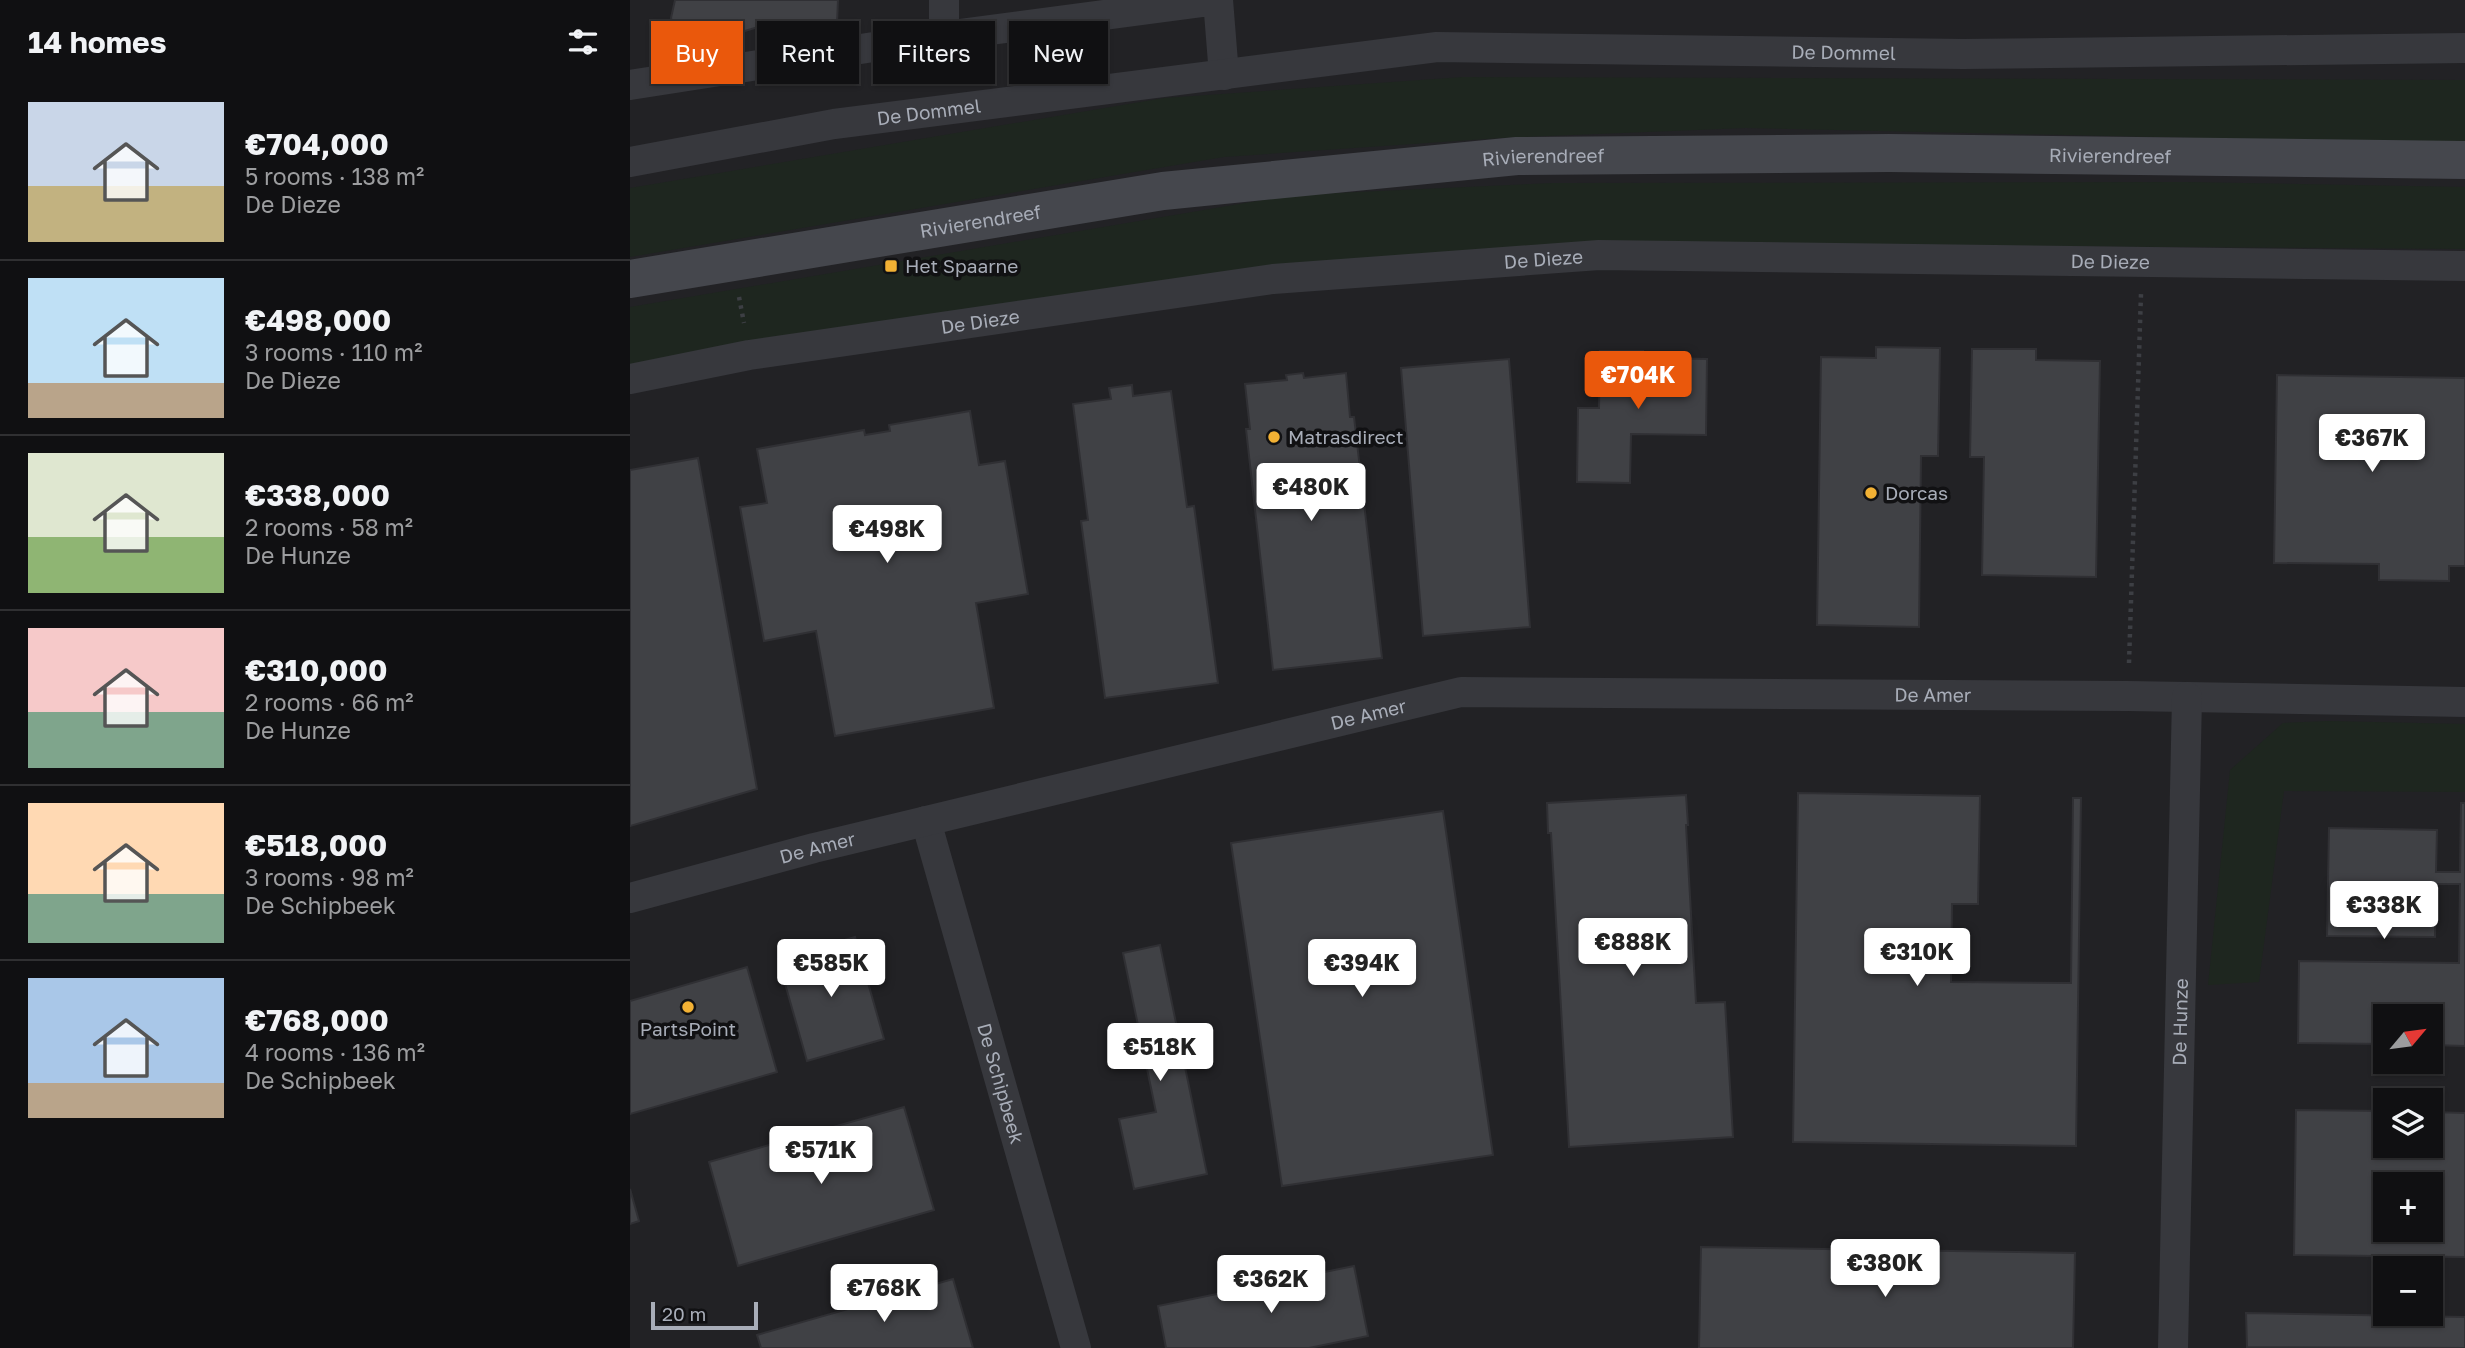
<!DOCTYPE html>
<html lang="en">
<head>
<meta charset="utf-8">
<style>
	:root { --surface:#101012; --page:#19191b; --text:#f1f3f6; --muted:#9c9d9f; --line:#303032; --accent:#ea580c }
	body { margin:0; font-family:"Golos Text",sans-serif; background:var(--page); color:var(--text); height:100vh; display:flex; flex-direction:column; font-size:26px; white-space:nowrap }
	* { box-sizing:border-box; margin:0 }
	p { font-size:23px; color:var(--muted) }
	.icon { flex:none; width:38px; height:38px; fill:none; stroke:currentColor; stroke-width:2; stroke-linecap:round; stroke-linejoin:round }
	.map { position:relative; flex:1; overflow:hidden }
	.panel { display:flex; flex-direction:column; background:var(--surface); width:630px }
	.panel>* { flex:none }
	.banner { position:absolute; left:21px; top:21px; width:665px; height:63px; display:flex; gap:14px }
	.needle { width:46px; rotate:61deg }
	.controls { position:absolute; left:1743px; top:1004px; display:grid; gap:14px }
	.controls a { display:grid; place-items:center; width:70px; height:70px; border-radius:0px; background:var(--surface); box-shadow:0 2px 5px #0004,0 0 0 2px var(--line); font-size:35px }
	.scale { position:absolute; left:21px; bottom:18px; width:107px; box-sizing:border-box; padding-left:7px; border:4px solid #a8adb8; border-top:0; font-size:19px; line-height:24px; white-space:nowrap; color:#a8adb8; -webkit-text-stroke:5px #111113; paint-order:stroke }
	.price { position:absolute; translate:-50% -60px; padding:0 16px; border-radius:7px; background:#fff; color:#222; font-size:23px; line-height:46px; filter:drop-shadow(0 2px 4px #0008) }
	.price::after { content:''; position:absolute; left:50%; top:42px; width:21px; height:16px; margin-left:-10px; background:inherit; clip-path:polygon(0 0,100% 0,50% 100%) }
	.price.current { background:var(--accent); color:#fff }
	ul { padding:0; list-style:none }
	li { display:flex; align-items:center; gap:21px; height:175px; padding:0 28px }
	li+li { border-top:2px solid var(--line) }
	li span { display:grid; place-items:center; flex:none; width:196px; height:140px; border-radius:0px; color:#555 }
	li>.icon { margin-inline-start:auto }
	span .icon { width:84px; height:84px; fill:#fffc; stroke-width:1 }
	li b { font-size:30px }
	h2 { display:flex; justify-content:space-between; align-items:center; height:84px; padding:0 28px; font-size:30px }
	.pill { padding:0 24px; border-radius:0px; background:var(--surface); box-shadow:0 2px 5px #0004,0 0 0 2px var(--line); font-size:24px; line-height:63px }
	.pill.current { background:var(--accent); color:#fff }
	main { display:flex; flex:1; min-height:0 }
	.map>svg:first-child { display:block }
</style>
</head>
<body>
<main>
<section class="panel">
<h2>14 homes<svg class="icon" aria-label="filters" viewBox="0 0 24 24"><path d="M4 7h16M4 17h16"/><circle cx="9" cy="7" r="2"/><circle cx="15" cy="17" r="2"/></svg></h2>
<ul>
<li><span style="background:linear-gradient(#c9d6e8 60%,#c2b280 0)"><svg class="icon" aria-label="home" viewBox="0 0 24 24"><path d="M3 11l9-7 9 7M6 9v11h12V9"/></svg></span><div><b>€704,000</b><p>5 rooms · 138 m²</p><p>De Dieze</p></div></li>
<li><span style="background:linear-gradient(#bfe0f5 75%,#b9a48a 0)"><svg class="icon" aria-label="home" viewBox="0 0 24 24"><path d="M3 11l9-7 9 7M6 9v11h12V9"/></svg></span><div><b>€498,000</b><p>3 rooms · 110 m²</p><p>De Dieze</p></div></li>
<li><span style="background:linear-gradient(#dfe7d0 60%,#8fb573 0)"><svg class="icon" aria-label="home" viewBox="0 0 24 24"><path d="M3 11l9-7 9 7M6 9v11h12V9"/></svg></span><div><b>€338,000</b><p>2 rooms · 58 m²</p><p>De Hunze</p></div></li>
<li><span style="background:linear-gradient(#f6c9c9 60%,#7fa58c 0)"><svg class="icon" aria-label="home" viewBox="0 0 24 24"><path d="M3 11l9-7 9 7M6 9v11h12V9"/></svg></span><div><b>€310,000</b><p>2 rooms · 66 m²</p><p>De Hunze</p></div></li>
<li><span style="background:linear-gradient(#ffd9b3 65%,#7fa58c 0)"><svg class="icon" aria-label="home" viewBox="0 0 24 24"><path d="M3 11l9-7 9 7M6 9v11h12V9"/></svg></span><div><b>€518,000</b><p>3 rooms · 98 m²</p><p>De Schipbeek</p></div></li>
<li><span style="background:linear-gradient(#a9c7e8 75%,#b9a48a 0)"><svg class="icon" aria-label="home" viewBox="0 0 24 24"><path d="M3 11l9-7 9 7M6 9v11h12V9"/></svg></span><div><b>€768,000</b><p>4 rooms · 136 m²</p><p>De Schipbeek</p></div></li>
</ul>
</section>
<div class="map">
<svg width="1835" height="1348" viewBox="0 0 1835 1348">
	<rect width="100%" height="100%" fill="#161618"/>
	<path fill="#222225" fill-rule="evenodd" d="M0 0H1835V1348H0ZM1755 1017H1801V1062H1755ZM1755 1101H1801V1146H1755ZM1755 1185H1801V1230H1755ZM1755 1269H1801V1314H1755Z"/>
	<g fill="#1e261f">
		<polygon points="833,77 1835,80 1835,144 1116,128 871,138 594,157 0,257 0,188 534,98"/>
		<polygon points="1556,182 1835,187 1835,249 1055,244 604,270 0,374 0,307 662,195 923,183"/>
		<polygon points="1698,721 1835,724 1835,792 1654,791 1629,982 1578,985 1600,770 1653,723"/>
	</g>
	<g fill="#404145" stroke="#303034" stroke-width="2" fill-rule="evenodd">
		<polygon points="45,0 208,0 207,23 138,24 108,33 77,47 61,44 47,34 41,18"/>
		<polygon points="1246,347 1310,348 1308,456 1291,456 1289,627 1187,625 1191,357 1246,358"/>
		<polygon points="1342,349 1406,349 1406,360 1470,361 1466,577 1352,575 1354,457 1340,457"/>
		<polygon points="970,351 1013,351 1013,362 1034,362 1035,358 1077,359 1076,435 1001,434 1000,483 947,482 948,408 969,408"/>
		<polygon points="879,359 900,627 793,636 771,368"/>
		<polygon points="673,373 674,378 716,373 720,417 724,417 752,658 643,670 616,429 620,429 615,384 657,380 656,375"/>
		<polygon points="1647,375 1835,378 1835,566 1819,566 1819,581 1749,580 1749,564 1644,563"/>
		<polygon points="502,385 503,396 541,391 557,507 564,506 588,683 475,698 451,521 458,520 443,404 481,399 479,388"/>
		<polygon points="340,411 349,465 375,461 398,594 346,603 364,708 205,736 186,631 134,641 110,507 137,503 127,449 234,430 235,435 260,431 259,425"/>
		<polygon points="68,458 127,789 0,826 0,470"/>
		<polygon points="1168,793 1350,796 1348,904 1322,904 1321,982 1441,983 1443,800 1443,798 1451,798 1446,1146 1163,1142"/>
		<polygon points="1056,795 1058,825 1056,825 1066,1003 1095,1002 1103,1137 939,1147 921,833 918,833 917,803"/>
		<polygon points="1831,803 1835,803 1835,1046 1801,1045 1801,1017 1755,1017 1755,1044 1668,1043 1669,961 1829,963 1830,884 1806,884 1805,937 1697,936 1699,828 1807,830 1806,872 1830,872"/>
		<polygon points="813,811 863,1155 652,1186 601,843"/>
		<polygon points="225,937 254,1039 177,1061 148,959"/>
		<polygon points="530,945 577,1174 504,1189 489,1119 526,1112 493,953"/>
		<polygon points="117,967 147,1072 0,1114 0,1001"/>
		<polygon points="274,1107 304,1210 108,1266 79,1162"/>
		<path d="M1666 1110 1755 1111V1146H1801V1112L1835 1113V1257L1664 1255ZM1755 1185H1801V1230H1755Z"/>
		<polygon points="0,1189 9,1221 0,1224"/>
		<polygon points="1071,1247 1445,1253 1443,1348 1069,1348"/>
		<polygon points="724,1266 738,1336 679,1348 536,1348 528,1306"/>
		<polygon points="323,1279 343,1348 131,1348 127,1335"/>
		<polygon points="1616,1313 1835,1317 1835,1348 1617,1347"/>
	</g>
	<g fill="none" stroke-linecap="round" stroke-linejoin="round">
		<g stroke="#3d3f44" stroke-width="4.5" stroke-dasharray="3.5 5" stroke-linecap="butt">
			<polyline points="109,297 114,323"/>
			<polyline points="1499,663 1511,294"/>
		</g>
		<g stroke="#37383d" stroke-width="30">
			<polyline points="314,36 314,0"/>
			<polyline points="0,85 314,36 588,0 594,75"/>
			<path id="s1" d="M0 162 204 124 807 47 1333 54 1835 48"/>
			<path id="s2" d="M0 379 119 355 643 279 969 255 1835 266"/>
			<path id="s3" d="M296 821 446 1348"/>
			<path id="s4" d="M0 898 184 848 831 692 1498 696 1835 702"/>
			<path id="s5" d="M1543 1348 1557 697"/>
		</g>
		<path stroke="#45474d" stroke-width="38" id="s6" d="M0 279 533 191 887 156 1259 153 1835 160"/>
	</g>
	<g fill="#f2b134" stroke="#111113" stroke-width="2.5">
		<rect x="254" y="259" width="14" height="14" rx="3.5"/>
		<circle cx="644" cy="437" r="7"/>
		<circle cx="1241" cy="493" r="7"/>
		<circle cx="58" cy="1007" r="7"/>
	</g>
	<g text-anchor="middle" stroke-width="7" stroke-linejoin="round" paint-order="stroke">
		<g font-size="19" fill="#a8adb8" stroke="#111113">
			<text dy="7" stroke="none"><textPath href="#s1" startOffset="1222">De Dommel</textPath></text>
			<text dy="7" stroke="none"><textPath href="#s1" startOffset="303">De Dommel</textPath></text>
			<text dy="7" stroke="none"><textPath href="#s6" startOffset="1489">Rivierendreef</textPath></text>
			<text dy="7" stroke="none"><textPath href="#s6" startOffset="922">Rivierendreef</textPath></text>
			<text dy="7" stroke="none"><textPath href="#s6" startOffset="355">Rivierendreef</textPath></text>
			<text dy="7" stroke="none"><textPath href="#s2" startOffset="922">De Dieze</textPath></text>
			<text dy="7" stroke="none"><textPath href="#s2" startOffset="1489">De Dieze</textPath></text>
			<text dy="7" stroke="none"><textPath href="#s2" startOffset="355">De Dieze</textPath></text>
			<text dy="7" stroke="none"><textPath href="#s4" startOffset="1328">De Amer</textPath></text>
			<text dy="7" stroke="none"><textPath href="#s4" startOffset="761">De Amer</textPath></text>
			<text dy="7" stroke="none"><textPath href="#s4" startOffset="194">De Amer</textPath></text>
			<text dy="7" stroke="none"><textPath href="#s5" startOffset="326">De Hunze</textPath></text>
			<text dy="7" stroke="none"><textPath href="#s3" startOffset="273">De Schipbeek</textPath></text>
		</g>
		<g font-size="19" fill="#a8adb8" stroke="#111113" text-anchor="start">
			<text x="275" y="273">Het Spaarne</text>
			<text x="658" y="444">Matrasdirect</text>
			<text x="1255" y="500">Dorcas</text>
			<text x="58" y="1036" text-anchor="middle">PartsPoint</text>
		</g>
	</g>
</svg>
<div class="controls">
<a><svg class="needle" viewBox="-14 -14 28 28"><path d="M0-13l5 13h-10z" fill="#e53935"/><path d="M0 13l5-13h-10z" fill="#9c9d9f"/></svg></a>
<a><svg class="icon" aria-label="layers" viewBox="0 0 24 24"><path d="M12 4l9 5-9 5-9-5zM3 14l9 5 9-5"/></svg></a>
<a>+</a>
<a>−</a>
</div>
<div class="scale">20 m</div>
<b class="price current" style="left:1008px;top:411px">€704K</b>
<b class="price" style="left:1742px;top:474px">€367K</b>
<b class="price" style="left:681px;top:523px">€480K</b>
<b class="price" style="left:257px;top:565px">€498K</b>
<b class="price" style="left:1754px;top:941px">€338K</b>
<b class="price" style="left:1003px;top:978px">€888K</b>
<b class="price" style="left:1287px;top:988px">€310K</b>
<b class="price" style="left:201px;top:999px">€585K</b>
<b class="price" style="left:732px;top:999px">€394K</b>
<b class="price" style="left:530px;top:1083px">€518K</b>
<b class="price" style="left:191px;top:1186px">€571K</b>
<b class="price" style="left:1255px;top:1299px">€380K</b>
<b class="price" style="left:641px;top:1315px">€362K</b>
<b class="price" style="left:254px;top:1324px">€768K</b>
<div class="banner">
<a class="pill current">Buy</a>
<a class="pill">Rent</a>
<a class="pill">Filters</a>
<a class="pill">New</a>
</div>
</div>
</main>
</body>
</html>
